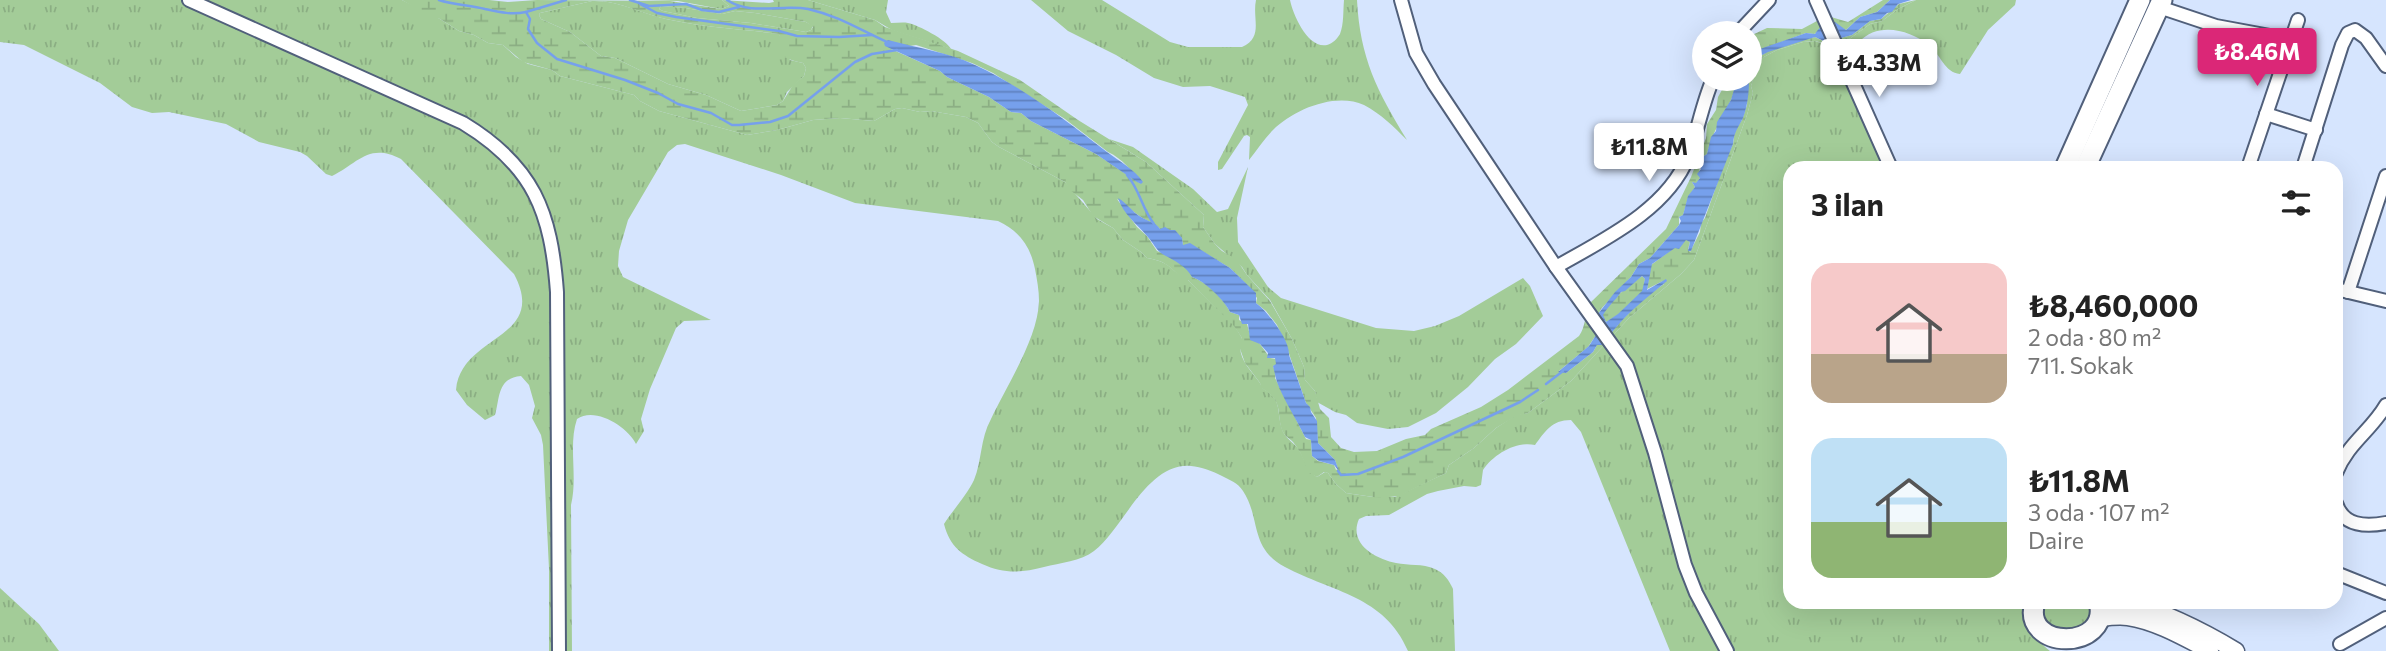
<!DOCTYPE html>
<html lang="tr">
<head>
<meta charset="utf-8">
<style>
	:root { --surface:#fff; --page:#f6f6f6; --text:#222; --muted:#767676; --accent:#db2777 }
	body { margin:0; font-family:Commissioner,sans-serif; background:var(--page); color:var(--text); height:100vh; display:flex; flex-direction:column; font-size:26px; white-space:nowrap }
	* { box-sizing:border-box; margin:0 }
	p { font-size:23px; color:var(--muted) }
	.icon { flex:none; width:38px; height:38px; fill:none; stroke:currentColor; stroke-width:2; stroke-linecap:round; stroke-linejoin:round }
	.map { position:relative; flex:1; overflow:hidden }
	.panel { position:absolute; left:1783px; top:161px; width:560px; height:448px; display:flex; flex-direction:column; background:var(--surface); border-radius:21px; box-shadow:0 7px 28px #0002 }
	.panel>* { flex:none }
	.fabs { position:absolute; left:1692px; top:21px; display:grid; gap:14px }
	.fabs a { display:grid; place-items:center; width:70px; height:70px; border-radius:50%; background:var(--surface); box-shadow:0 7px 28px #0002; font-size:35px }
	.price { position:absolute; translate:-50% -60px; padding:0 16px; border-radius:7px; background:#fff; color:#222; font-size:23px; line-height:46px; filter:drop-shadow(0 2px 4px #0008) }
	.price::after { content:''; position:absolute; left:50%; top:42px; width:21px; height:16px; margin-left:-10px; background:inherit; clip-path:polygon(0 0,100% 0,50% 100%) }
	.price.current { background:var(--accent); color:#fff }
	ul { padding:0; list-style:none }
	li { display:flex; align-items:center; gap:21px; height:175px; padding:0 28px }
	li span { display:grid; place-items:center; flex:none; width:196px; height:140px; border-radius:21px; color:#555 }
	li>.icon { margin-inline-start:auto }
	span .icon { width:84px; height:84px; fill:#fffc; stroke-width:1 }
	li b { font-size:30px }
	h2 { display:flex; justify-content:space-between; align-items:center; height:84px; padding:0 28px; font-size:30px }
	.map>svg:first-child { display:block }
</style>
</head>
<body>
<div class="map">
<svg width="2386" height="651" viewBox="0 0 2386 651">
	<defs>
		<pattern id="grass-tufts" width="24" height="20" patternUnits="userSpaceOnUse" patternTransform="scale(1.75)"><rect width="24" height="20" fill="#a3cc98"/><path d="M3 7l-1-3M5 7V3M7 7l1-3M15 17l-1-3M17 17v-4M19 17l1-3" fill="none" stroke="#8bae83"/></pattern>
		<pattern id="wetland-marsh" width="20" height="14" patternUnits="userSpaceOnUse" patternTransform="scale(1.75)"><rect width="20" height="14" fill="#a3cc98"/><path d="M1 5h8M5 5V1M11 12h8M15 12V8" fill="none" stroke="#8bae83"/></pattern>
		<pattern id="water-rules" width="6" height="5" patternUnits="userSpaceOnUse" patternTransform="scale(1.75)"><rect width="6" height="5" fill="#76a0ec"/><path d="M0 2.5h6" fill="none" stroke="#5f81bf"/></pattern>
	</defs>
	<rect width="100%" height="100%" fill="#d6e5fe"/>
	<g fill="url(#grass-tufts)">
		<path d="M0 0H402L440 19 459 31 474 35 488 43 503 45 516 57 528 64 552 70 560 76 634 95 640 101 659 111 747 135 777 130 813 120 840 118 874 121 895 109 902 108 920 112 931 111 966 117 978 123 992 142 999 147 1065 182 1097 219 1113 228 1123 240 1141 252 1147 258C1165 261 1170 266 1183 279L1188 280 1234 325 1242 338C1235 356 1250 369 1260 383L1262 388C1283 400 1276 410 1282 429 1284 438 1295 443 1299 450 1306 461 1305 469 1317 477L1325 472 1328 473 1336 484 1346 493 1373 497H1395L1446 473 1449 465 1474 448 1496 428 1516 415 1528 413 1571 381 1629 318 1681 274 1694 260 1747 115 1753 93 1751 86 1760 59 1777 50 1803 42 1815 41 1821 43 1848 40 1870 24 1882 21 1898 9 1916 0H2016L2015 5 1988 30 1960 74C1945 73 1940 54 1929 45 1910 30 1878 21 1859 42 1854 47 1852 54 1849 61L1891 168H1790V602H2024C2028 623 2033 638 2050 651H1670L1581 432 1571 420C1551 420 1545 432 1535 445 1516 441 1494 454 1483 470L1481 485 1476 487 1464 486 1438 491 1427 494 1389 515 1366 516 1359 519C1348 544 1376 559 1396 563 1409 566 1422 563 1435 569 1444 573 1449 580 1453 589L1455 651H1408C1385 596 1332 592 1285 567 1249 548 1261 518 1243 491 1238 483 1230 480 1222 476 1213 471 1201 467 1191 466 1147 462 1123 529 1094 551 1081 561 1060 563 1044 567 1021 573 1004 574 982 564 962 555 950 547 944 524 953 510 967 495 974 480 982 461 980 439 991 419 1007 385 1038 338 1039 301 1039 290 1037 280 1035 269 1030 245 1019 231 998 221L855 203 781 175 685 144 677 145 668 152 628 220 619 251 618 266 623 277 711 320 684 321 676 328 650 389 641 419 644 431 636 444C628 427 595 406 577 419 568 445 578 477 571 505L572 651H549V569L543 445 541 435 532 418 535 406 529 385 521 376C497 378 500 398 495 415L485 420 467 405 456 390C461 334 549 340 514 274L401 159C369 142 358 163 332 176L326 174 307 156 300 152 259 142 226 124 169 112 152 113 132 107 100 83 24 45 0 42Z"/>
		<polygon points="642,0 722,0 729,6 721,9 678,1"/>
		<path d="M808 0H888L886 12 891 23C897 23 903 22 908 23 918 25 947 40 951 49L892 30 875 20Z"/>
		<path d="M1031 0H1102L1170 42 1188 47H1242C1264 37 1252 19 1256 0H1290C1293 15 1308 49 1327 45 1333 43 1337 39 1340 34 1344 24 1343 11 1344 0H1357C1360 58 1377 91 1407 140 1394 127 1381 114 1364 105 1336 92 1294 109 1273 130 1264 139 1257 150 1249 160L1250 137 1247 135 1244 136 1222 169 1218 170V162L1248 105 1245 97 1210 86 1183 87 1154 78 1116 55 1068 31Z"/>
		<path d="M592 1C620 0 644 15 671 20 707 28 743 29 779 34L790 60 803 63 806 68 804 76 787 92 783 101 777 105 741 111 706 95 668 84 615 58 601 56 570 32 541 19 539 15 540 13Z"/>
		<polygon points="661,6 685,8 722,14 735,11 755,13 806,22 813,26 811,30 806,32 751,23 697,18 663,11 659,9"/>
		<polygon points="1109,139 1133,147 1193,189 1217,212 1228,209 1248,167 1237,218 1238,242 1268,287 1281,298 1376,328 1414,331 1435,326 1459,316 1523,278 1530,286 1543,316 1516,344 1495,359 1468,387 1436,413 1408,427 1388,429 1357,423 1346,415 1335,412 1317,402 1315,391 1305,380 1304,367 1292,339 1270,300 1247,275 1242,267 1215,244 1203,227 1204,215 1146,162"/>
		<polygon points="0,588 39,624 59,651 0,651"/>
		<polygon points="2040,602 2092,602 2093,623 2054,639 2038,606"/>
	</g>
	<g fill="url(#wetland-marsh)" fill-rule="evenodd">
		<path d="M402 0H489L508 2 537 0 670 1 721 9 729 6 722 0 769 3 774 2 773 0H808L875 20 885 27 958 51 1020 80 1078 120 1146 162 1204 215 1203 227 1215 244 1222 251 1236 259 1247 275 1270 301 1292 339 1304 367 1305 380 1315 391 1320 409 1329 418 1331 437 1341 448 1354 452 1377 451 1406 439 1425 435 1431 429 1481 407 1508 390 1579 336C1586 326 1585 314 1590 303L1666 229 1691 177 1706 138 1707 124 1716 110 1718 97 1728 79H1737C1735 85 1734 94 1731 100 1721 120 1713 131 1707 154L1701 158V165L1699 164 1700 178 1696 184 1692 182 1695 187 1688 198 1683 215 1679 217V225L1650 258 1639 264 1631 277 1601 309 1597 317 1596 335 1588 347 1559 371 1566 373 1593 352 1597 345 1603 344C1620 320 1640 299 1664 284L1663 281 1647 289 1651 265 1686 239 1690 242 1688 249 1690 252 1700 232 1701 223 1705 218 1725 161 1733 144 1735 130 1742 120 1747 105 1748 81 1755 67 1756 59 1768 51 1801 40 1815 37 1825 42 1852 35 1870 21 1881 19 1899 4 1916 0 1898 9 1882 21 1870 24 1848 40 1827 44 1815 41 1803 42 1777 50 1760 59 1751 86 1753 93 1747 115 1694 260 1681 274 1629 318 1571 381 1528 413 1516 416 1496 428 1474 448 1449 465 1446 473 1399 496 1380 498 1346 493 1336 484 1328 473 1324 472 1317 477 1307 472C1305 462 1300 450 1293 442 1289 438 1284 436 1282 430 1276 411 1284 401 1261 388L1260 383 1245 363 1238 343 1242 338 1234 326 1188 280H1183C1170 266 1165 261 1147 258L1141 252 1123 240 1113 228 1093 216 1083 200 1070 190 1065 182 999 147 992 142 978 123 966 117 931 111 920 112 902 108 895 109 874 121 840 118 813 120 777 130 747 135 659 111 640 101 634 95 560 76 552 70 523 62 503 45 488 43 474 35 459 31 440 19 429 16ZM592 1C620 0 643 15 671 20 707 28 743 29 779 34 783 55 777 57 803 63L806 68 804 76 793 85 783 101 777 105 741 111 706 95 668 84 615 58 601 56 570 32 541 19 539 15 540 13ZM661 6 685 8 722 14 735 11 755 13 806 22 813 27 811 30 806 32 751 23 697 18 663 11 659 9ZM916 45 972 63 993 73 1065 119 1108 152C1123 159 1132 171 1141 184L1096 154 1031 121 1021 113 1011 112 989 97 947 77 940 71 891 49ZM1117 199C1127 205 1133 212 1141 217 1148 222 1154 222 1160 229L1168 230 1182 238 1183 246 1190 244 1230 268 1249 287 1257 298 1256 303 1266 311 1277 325 1286 345 1306 403 1316 418 1318 443 1335 460 1338 469 1336 470 1334 465 1318 461 1312 456 1311 440 1306 439 1275 378 1276 374 1273 366 1276 365V359L1270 358 1260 344 1250 335 1247 324 1239 320V315L1230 312C1224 299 1207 282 1192 277L1190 271 1173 257 1157 251 1147 236 1137 227Z"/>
		<polygon points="1883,0 1890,0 1877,12 1860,17 1846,30 1837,25 1814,34 1806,33 1760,50 1759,46 1756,46 1750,54 1750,36 1767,28 1802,29 1817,21 1831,17 1848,22"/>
		<path d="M1642 276 1645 279 1643 291 1618 315 1606 322 1602 315C1611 299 1628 286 1642 276Z"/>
	</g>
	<g fill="url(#water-rules)" fill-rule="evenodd">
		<path d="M1890 0H1911L1898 4 1892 12 1887 13 1881 19 1870 21 1852 35 1826 42 1815 37 1768 52 1756 58 1755 67 1750 75V54L1756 45H1759L1760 49 1806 33 1815 34C1820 26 1824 23 1835 22L1846 30 1860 17 1877 12Z"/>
		<path d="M888 40C917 48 948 52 975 65 1023 87 1065 120 1107 152 1119 161 1134 169 1143 182L1141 184 1137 182 1096 154 1031 121 1021 113 1011 112 989 97 947 77 940 71 885 46 884 43Z"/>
		<path d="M1737 79H1749C1749 91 1748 105 1743 118 1738 128 1734 132 1733 144L1691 251H1688L1690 242 1686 240 1679 249 1675 248 1652 264 1647 290 1666 279 1667 281C1641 303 1623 315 1603 345H1597L1593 352 1566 373 1558 372 1589 346 1596 335 1598 314 1615 292 1631 277 1639 264 1650 258 1679 225 1681 221 1679 217 1683 215 1688 196 1695 187 1692 182 1696 183 1700 178 1697 174 1701 169 1698 164H1702L1701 158 1707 154 1711 137 1716 131 1717 122 1731 100ZM1642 276 1645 279 1642 291 1618 314 1606 322 1603 315C1608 306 1615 301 1621 292L1625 291Z"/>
		<path d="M1118 198C1127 203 1132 212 1141 217 1148 222 1155 221 1160 229L1165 227 1170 230H1175L1182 238 1183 245 1190 243 1230 268 1256 293V303C1268 312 1290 340 1289 355L1306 403 1310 407 1311 412 1317 421 1318 443 1335 460 1339 471 1334 465 1319 461 1312 456 1311 440 1305 437C1297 420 1286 404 1279 387 1276 381 1275 373 1273 366L1276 364 1275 358H1267L1268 353 1260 344 1250 340 1248 324H1242L1239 315 1230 312C1225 301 1205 281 1192 277 1187 267 1174 260 1164 255 1156 251 1153 242 1147 236 1137 224 1123 214 1118 198Z"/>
	</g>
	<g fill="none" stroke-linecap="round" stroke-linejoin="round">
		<g stroke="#76a0ec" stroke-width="2.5">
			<path d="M439 0C454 5 470 5 485 9 499 12 511 15 526 12L530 19 528 29 537 43 557 59 625 80 658 93 678 104 711 113 732 125H739L770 122 788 116 855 62 872 54 897 50"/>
			<polyline points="630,0 649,6 686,4 702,10 719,12 739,7"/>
			<path d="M727 0C751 16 782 4 808 9 839 16 860 30 889 43"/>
			<polyline points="640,4 657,13 676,17 779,31 797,36 839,37 872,35"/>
			<polyline points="526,12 566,0"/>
			<path d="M1127 175C1140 190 1142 209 1154 224"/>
			<polyline points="1546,384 1563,371"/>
			<polyline points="1338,471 1341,475 1358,474 1403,457 1520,402 1538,390"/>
		</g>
		<defs>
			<g id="minor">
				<path d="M189 0 463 123C534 166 551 212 557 292L559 651"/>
				<polyline points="1401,0 1416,53 1434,84 1556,267 1627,366 1655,453 1685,565 1696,593 1727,651"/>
				<polyline points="1816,0 1891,168"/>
				<polyline points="2159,7 2216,26 2291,40"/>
				<polyline points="1738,33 1769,0"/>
				<polyline points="2266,114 2316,130"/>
				<polyline points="2248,168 2298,20"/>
				<polyline points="2303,168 2342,45 2348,33 2355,30 2366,38 2386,66"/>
				<path d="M1556 267C1603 240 1667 210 1688 157 1698 131 1702 104 1713 79"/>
				<polyline points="2336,289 2386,301"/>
				<polyline points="2348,292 2386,176"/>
				<path d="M2336 473C2348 443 2371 431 2386 405"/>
				<path d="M2336 503C2343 526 2365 527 2386 523"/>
				<polyline points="2336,573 2386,593"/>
				<polyline points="2340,644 2386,618"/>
			</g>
			<g id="major">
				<path d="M2128 602C2167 613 2201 630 2236 651"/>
				<path d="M2101 618C2109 617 2119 616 2128 617 2156 621 2185 638 2210 651"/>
			</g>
			<g id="highway">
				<polyline points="2065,168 2140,0"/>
				<polyline points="2085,168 2162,0"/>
				<path d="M2035 602C2020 651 2112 651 2099 602"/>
			</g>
		</defs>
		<use href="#minor" stroke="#51607b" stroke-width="16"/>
		<use href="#major" stroke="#51607b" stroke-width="19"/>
		<use href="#highway" stroke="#51607b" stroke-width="23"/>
		<use href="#minor" stroke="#fff" stroke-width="12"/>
		<use href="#major" stroke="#fff" stroke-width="16"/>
		<use href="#highway" stroke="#fff" stroke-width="19"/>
	</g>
</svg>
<div class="fabs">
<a><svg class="icon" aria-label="layers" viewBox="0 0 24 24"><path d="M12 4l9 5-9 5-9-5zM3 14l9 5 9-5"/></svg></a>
</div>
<b class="price current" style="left:2257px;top:88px">₺8.46M</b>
<b class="price" style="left:1879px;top:99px">₺4.33M</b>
<b class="price" style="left:1649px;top:183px">₺11.8M</b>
<section class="panel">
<h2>3 ilan<svg class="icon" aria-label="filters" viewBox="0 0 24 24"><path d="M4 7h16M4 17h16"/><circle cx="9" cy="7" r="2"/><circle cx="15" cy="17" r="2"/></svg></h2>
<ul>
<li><span style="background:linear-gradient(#f6c9c9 65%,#b9a48a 0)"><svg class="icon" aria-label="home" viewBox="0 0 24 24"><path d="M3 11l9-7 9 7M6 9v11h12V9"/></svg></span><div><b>₺8,460,000</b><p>2 oda · 80 m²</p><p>711. Sokak</p></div></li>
<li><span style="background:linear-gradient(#bfe0f5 60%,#8fb573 0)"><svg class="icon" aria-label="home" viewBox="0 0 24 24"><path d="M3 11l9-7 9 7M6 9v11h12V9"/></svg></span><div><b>₺11.8M</b><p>3 oda · 107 m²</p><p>Daire</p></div></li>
</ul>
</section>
</div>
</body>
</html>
